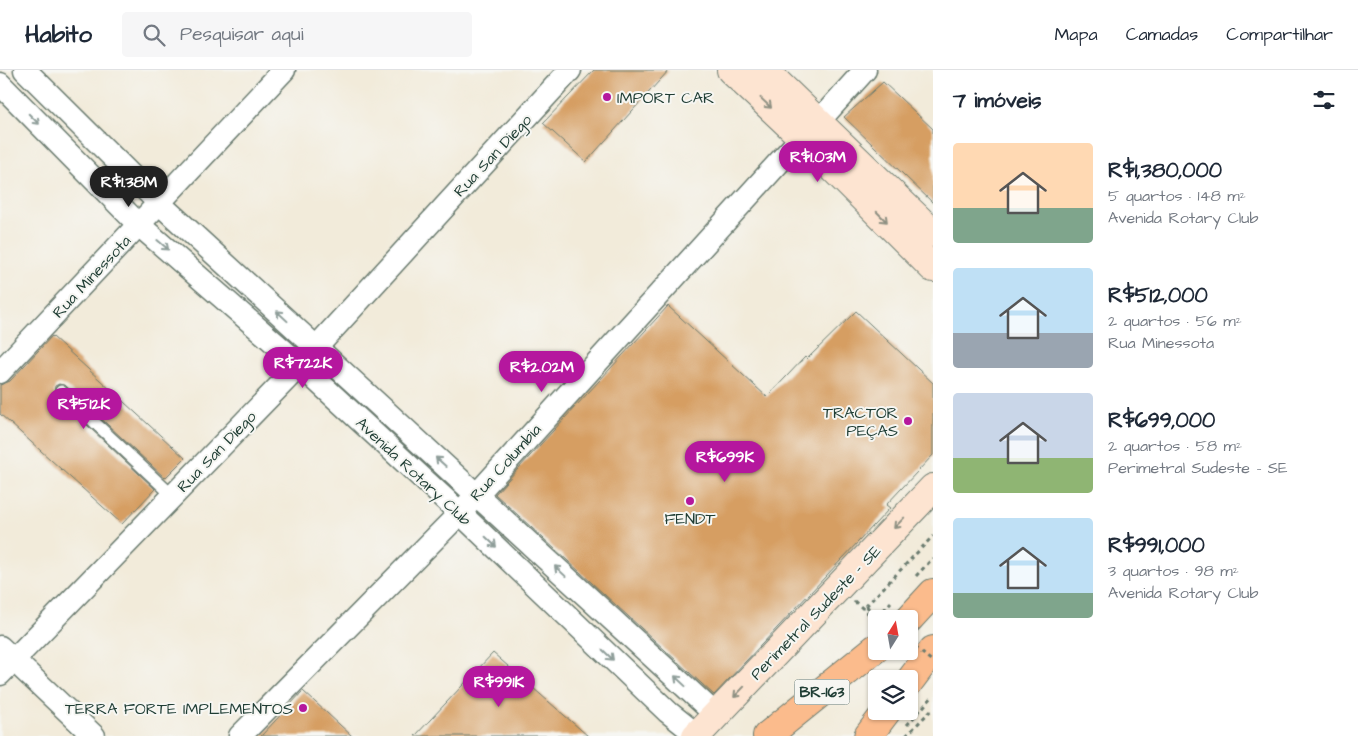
<!DOCTYPE html>
<html lang="pt">
<head>
<meta charset="utf-8">
<style>
	:root { --surface:#fff; --page:#f6f6f7; --text:#1f2937; --muted:#747a83; --line:#e0e1e3; --accent:#b5179e }
	body { margin:0; font-family:"Architects Daughter",sans-serif; background:var(--page); color:var(--text); height:100vh; display:flex; flex-direction:column; font-size:19px; white-space:nowrap }
	* { box-sizing:border-box; margin:0 }
	p { font-size:16px; color:var(--muted) }
	.icon { flex:none; width:28px; height:28px; fill:none; stroke:currentColor; stroke-width:2; stroke-linecap:round; stroke-linejoin:round }
	.map { position:relative; flex:1; overflow:hidden }
	.side { display:flex; flex-direction:column; background:var(--surface); width:425px }
	.side>* { flex:none }
	.needle { width:32px; rotate:11deg }
	.tools { position:absolute; left:868px; top:540px; display:grid; gap:10px }
	.tools a { display:grid; place-items:center; width:50px; height:50px; border-radius:5px; background:var(--surface); box-shadow:0 1px 4px #0004; font-size:25px }
	.price { position:absolute; translate:-50% -42px; padding:0 11px; border-radius:18px; background:var(--accent); color:#fff; font-size:16px; line-height:32px; filter:drop-shadow(0 1px 2px #0008) }
	.price::after { content:''; position:absolute; left:50%; top:30px; width:15px; height:11px; margin-left:-8px; background:inherit; clip-path:polygon(0 0,100% 0,50% 100%) }
	.price.on { background:#222; color:#fff }
	ul { padding:0; list-style:none }
	li { display:flex; align-items:center; gap:15px; height:125px; padding:0 20px }
	li span { display:grid; place-items:center; flex:none; width:140px; height:100px; border-radius:5px; color:#555 }
	li>.icon { margin-inline-start:auto }
	span .icon { width:60px; height:60px; fill:#fffc; stroke-width:1 }
	li b { font-size:21px }
	h2 { display:flex; justify-content:space-between; align-items:center; height:60px; padding:0 20px; font-size:21px }
	header { display:flex; align-items:center; gap:30px; box-sizing:border-box; height:70px; padding:0 25px; background:var(--surface); border-bottom:1px solid var(--line) }
	header strong { font-size:24px }
	nav { display:flex; gap:28px; margin-inline-start:auto; font-size:18px }
	.search { width:350px; height:45px; background:var(--page); display:flex; align-items:center; gap:12px; box-sizing:border-box; padding:0 18px; border-radius:5px; color:var(--muted); font-size:19px }
	main { display:flex; flex:1; min-height:0 }
	.map>svg:first-child { display:block }
</style>
</head>
<body>
<header>
<strong>Habito</strong>
<div class="search"><svg class="icon" aria-label="search" viewBox="0 0 24 24"><circle cx="10" cy="10" r="6"/><path d="M15 15l6 6"/></svg>Pesquisar aqui</div>
<nav><a>Mapa</a><a>Camadas</a><a>Compartilhar</a></nav>
</header>
<main>
<div class="map">
<svg width="933" height="666" viewBox="0 0 933 666">
	<rect width="100%" height="100%" fill="#f6f6f2"/>
	<filter id="ink" filterUnits="userSpaceOnUse"><feTurbulence type="fractalNoise" baseFrequency=".02" numOctaves="2"/><feDisplacementMap in="SourceGraphic" scale="10" xChannelSelector="R" yChannelSelector="G"/><feConvolveMatrix kernelMatrix="1 2 1 2 8 2 1 2 1" color-interpolation-filters="sRGB"/></filter>
	<filter id="wash" filterUnits="userSpaceOnUse"><feTurbulence type="fractalNoise" baseFrequency=".0096" numOctaves="4" result="noise"/><feDisplacementMap in="SourceGraphic" scale="20" xChannelSelector="R" yChannelSelector="G"/><feGaussianBlur stdDeviation="1.12" result="paint"/><feColorMatrix in="noise" values="0 0 0 0 0 0 0 0 0 0 0 0 0 0 0 0 0 1.4 0 .05"/><feComposite in="paint" operator="in"/></filter>
	<g filter="url(#wash)">
		<rect width="100%" height="100%" fill="#f2ebda"/>
		<g id="blocks">
			<g fill="#d69e62">
				<polygon points="594,0 669,0 586,92 543,53"/>
				<polygon points="883,12 933,59 933,133 844,47"/>
				<polygon points="668,236 767,327 805,287 807,289 856,241 933,313 933,385 886,435 890,438 714,625 495,424"/>
				<polygon points="52,266 185,388 165,408 66,316 59,314 55,316 54,323 56,326 155,419 122,454 0,344 0,315 10,311"/>
				<polygon points="493,583 588,666 415,666"/>
				<polygon points="303,621 352,666 261,666"/>
			</g>
		</g>
	</g>
	<g filter="url(#ink)">
		<use href="#blocks" fill-opacity="0" stroke="#697a6e" stroke-width="1"/>
		<g fill="none" stroke-linecap="round" stroke-linejoin="round">
			<defs>
				<polyline id="lane" points="61,321 173,426"/>
				<g id="street">
					<polyline points="25,0 159,133 716,645"/>
					<polyline points="0,14 139,155 300,295 460,443 668,642 697,665"/>
					<polyline points="0,302 284,0"/>
					<polyline points="0,577 94,666"/>
					<polyline points="0,604 300,295 570,0"/>
					<polyline points="240,666 460,443 802,67 819,51 865,0"/>
				</g>
				<g id="secondary">
					<polyline points="731,0 802,67 933,198"/>
					<polyline points="764,0 933,163"/>
					<polyline points="696,666 933,418"/>
				</g>
				<g id="highway">
					<polyline points="909,549 933,523"/>
					<polyline points="909,612 933,580"/>
					<polyline points="767,666 876,578"/>
					<polyline points="868,666 887,641"/>
				</g>
			</defs>
			<use href="#lane" stroke="#697a6e" stroke-width="14"/>
			<use href="#street" stroke="#697a6e" stroke-width="25"/>
			<use href="#secondary" stroke="#697a6e" stroke-width="30"/>
			<use href="#highway" stroke="#697a6e" stroke-width="30"/>
			<g stroke="#697a6e" stroke-width="3" stroke-dasharray="4 4" stroke-linecap="butt">
				<polyline points="916,506 933,488"/>
				<polyline points="854,531 875,549 891,532"/>
				<polyline points="866,536 933,466"/>
				<polyline points="907,655 933,626"/>
				<polyline points="906,666 933,638"/>
			</g>
			<use href="#lane" stroke="#fff" stroke-width="11"/>
			<use href="#street" stroke="#fff" stroke-width="22"/>
			<use href="#secondary" stroke="#fde4d1" stroke-width="28"/>
			<use href="#highway" stroke="#fbbb8c" stroke-width="28"/>
			<g stroke="#697a6e" stroke-width="3" stroke-dasharray="4 4" stroke-linecap="butt">
				<polyline points="866,536 881,549"/>
				<polyline points="909,572 933,592"/>
			</g>
		</g>
		<defs><path id="oneway-shaft" d="M-6 0H5M1.5-3L5.5 0L1.5 3" fill="none" stroke-width="1.6" stroke-linecap="round" stroke-linejoin="round" transform="scale(1.25)"/></defs>
		<g stroke="#8e9082">
			<use href="#oneway-shaft" transform="translate(766 33) rotate(43)"/>
			<use href="#oneway-shaft" transform="translate(882 147) rotate(45)"/>
			<use href="#oneway-shaft" transform="translate(899 453) rotate(134)"/>
			<use href="#oneway-shaft" transform="translate(739 622) rotate(134)"/>
		</g>
		<g stroke="#8f9e9a">
			<use href="#oneway-shaft" transform="translate(34 49) rotate(45)"/>
			<use href="#oneway-shaft" transform="translate(163 175) rotate(41)"/>
			<use href="#oneway-shaft" transform="translate(282 246) rotate(-137)"/>
			<use href="#oneway-shaft" transform="translate(441 392) rotate(-138)"/>
			<use href="#oneway-shaft" transform="translate(491 472) rotate(44)"/>
			<use href="#oneway-shaft" transform="translate(560 501) rotate(-137)"/>
			<use href="#oneway-shaft" transform="translate(608 585) rotate(44)"/>
			<use href="#oneway-shaft" transform="translate(680 611) rotate(-137)"/>
		</g>
	</g>
	<g fill="#b5179e" stroke="#f6f6f2" stroke-width="2">
		<circle cx="607" cy="27" r="5"/>
		<circle cx="908" cy="351" r="5"/>
		<circle cx="690" cy="431" r="5"/>
		<circle cx="303" cy="638" r="5"/>
	</g>
	<g text-anchor="middle" stroke-width="4" stroke-linejoin="round" paint-order="stroke">
		<rect fill="#f6f6f2" stroke="#60746d" stroke-width="1" x="794.5" y="609.5" width="55" height="25" rx="4"/>
		<g font-size="15" font-weight="bold" fill="#1f3d34">
			<text x="822" y="627">BR-163</text>
		</g>
		<g font-size="16" fill="#1f3d34" stroke="#f6f6f2" text-anchor="end">
			<text x="617" y="33" text-anchor="start">IMPORT CAR</text>
			<text x="898" y="348">TRACTOR<tspan x="898" dy="18">PEÇAS</tspan></text>
			<text x="690" y="454" text-anchor="middle">FENDT</text>
			<text x="293" y="644">TERRA FORTE IMPLEMENTOS</text>
		</g>
		<g font-size="16" fill="#1f3d34" stroke="#f6f6f2">
			<text transform="translate(492 85) rotate(-47)" y="6">Rua San Diego</text>
			<text transform="translate(91 206) rotate(-47)" y="6">Rua Minessota</text>
			<text transform="translate(216 381) rotate(-46)" y="6">Rua San Diego</text>
			<text transform="translate(505 392) rotate(-48)" y="6">Rua Columbia</text>
			<text transform="translate(414 401) rotate(43)" y="6">Avenida Rotary Club</text>
			<text transform="translate(815 542) rotate(-46)" y="6">Perimetral Sudeste - SE</text>
		</g>
	</g>
</svg>
<div class="tools">
<a><svg class="needle" viewBox="-14 -14 28 28"><path d="M0-13l5 13h-10z" fill="#e53935"/><path d="M0 13l5-13h-10z" fill="#747a83"/></svg></a>
<a><svg class="icon" aria-label="layers" viewBox="0 0 24 24"><path d="M12 4l9 5-9 5-9-5zM3 14l9 5 9-5"/></svg></a>
</div>
<b class="price" style="left:818px;top:113px">R$1.03M</b>
<b class="price on" style="left:129px;top:138px">R$1.38M</b>
<b class="price" style="left:303px;top:319px">R$722K</b>
<b class="price" style="left:542px;top:323px">R$2.02M</b>
<b class="price" style="left:84px;top:360px">R$512K</b>
<b class="price" style="left:725px;top:413px">R$699K</b>
<b class="price" style="left:499px;top:638px">R$991K</b>
</div>
<section class="side">
<h2>7 imóveis<svg class="icon" aria-label="filters" viewBox="0 0 24 24"><path d="M4 7h16M4 17h16"/><circle cx="9" cy="7" r="2"/><circle cx="15" cy="17" r="2"/></svg></h2>
<ul>
<li><span style="background:linear-gradient(#ffd9b3 65%,#7fa58c 0)"><svg class="icon" aria-label="home" viewBox="0 0 24 24"><path d="M3 11l9-7 9 7M6 9v11h12V9"/></svg></span><div><b>R$1,380,000</b><p>5 quartos · 148 m²</p><p>Avenida Rotary Club</p></div></li>
<li><span style="background:linear-gradient(#bfe0f5 65%,#9aa5b1 0)"><svg class="icon" aria-label="home" viewBox="0 0 24 24"><path d="M3 11l9-7 9 7M6 9v11h12V9"/></svg></span><div><b>R$512,000</b><p>2 quartos · 56 m²</p><p>Rua Minessota</p></div></li>
<li><span style="background:linear-gradient(#c9d6e8 65%,#8fb573 0)"><svg class="icon" aria-label="home" viewBox="0 0 24 24"><path d="M3 11l9-7 9 7M6 9v11h12V9"/></svg></span><div><b>R$699,000</b><p>2 quartos · 58 m²</p><p>Perimetral Sudeste - SE</p></div></li>
<li><span style="background:linear-gradient(#bfe0f5 75%,#7fa58c 0)"><svg class="icon" aria-label="home" viewBox="0 0 24 24"><path d="M3 11l9-7 9 7M6 9v11h12V9"/></svg></span><div><b>R$991,000</b><p>3 quartos · 98 m²</p><p>Avenida Rotary Club</p></div></li>
</ul>
</section>
</main>
</body>
</html>
